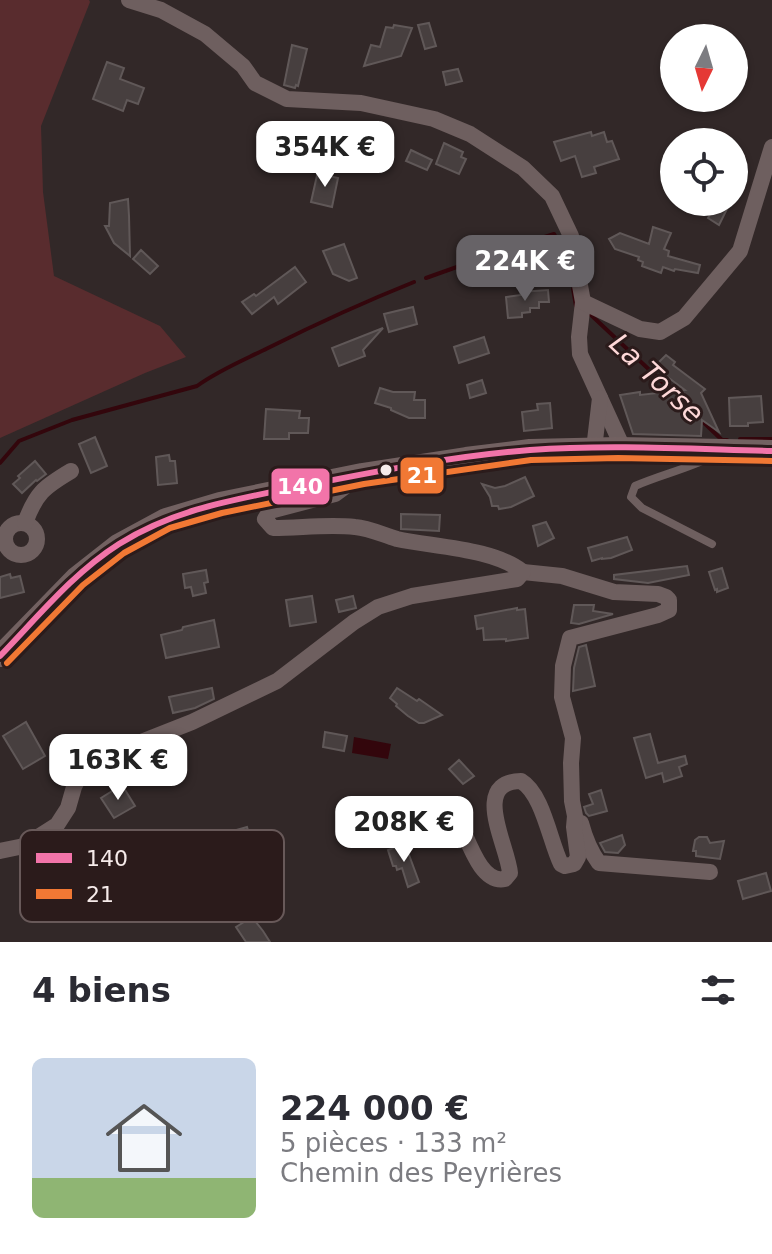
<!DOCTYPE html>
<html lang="fr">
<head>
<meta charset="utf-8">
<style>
	:root { --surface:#fff; --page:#f7f7f7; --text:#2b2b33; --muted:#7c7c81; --line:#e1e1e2; --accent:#676367 }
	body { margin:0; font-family:"DejaVu Sans",sans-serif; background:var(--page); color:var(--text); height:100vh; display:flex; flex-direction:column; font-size:30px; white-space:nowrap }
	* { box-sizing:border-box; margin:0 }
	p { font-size:26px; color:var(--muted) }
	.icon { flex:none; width:44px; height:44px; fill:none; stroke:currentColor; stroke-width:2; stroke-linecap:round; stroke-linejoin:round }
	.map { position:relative; height:942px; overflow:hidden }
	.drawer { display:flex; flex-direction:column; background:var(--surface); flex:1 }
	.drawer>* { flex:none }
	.needle { width:52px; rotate:185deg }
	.buttons { position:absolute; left:660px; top:24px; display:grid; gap:16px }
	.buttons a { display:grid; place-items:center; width:88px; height:88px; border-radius:50%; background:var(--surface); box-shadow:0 2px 6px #0004; font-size:40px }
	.price { position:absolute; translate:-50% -68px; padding:0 18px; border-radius:16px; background:#fff; color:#222; font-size:26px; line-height:52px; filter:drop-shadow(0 2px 4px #0008) }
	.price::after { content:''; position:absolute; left:50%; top:48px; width:24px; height:18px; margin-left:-12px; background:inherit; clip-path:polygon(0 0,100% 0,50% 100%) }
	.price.on { background:var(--accent); color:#fff }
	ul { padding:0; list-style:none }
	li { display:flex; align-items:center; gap:24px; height:200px; padding:0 32px }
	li+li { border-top:2px solid var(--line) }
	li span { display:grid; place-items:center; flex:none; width:224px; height:160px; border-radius:12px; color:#555 }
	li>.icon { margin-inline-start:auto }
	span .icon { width:96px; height:96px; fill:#fffc; stroke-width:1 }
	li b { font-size:34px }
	h2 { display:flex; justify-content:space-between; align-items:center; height:96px; padding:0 32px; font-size:34px }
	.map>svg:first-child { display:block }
</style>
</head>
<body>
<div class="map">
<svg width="772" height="942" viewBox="0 0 772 942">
	<rect width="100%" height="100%" fill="#322828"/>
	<polygon fill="#592c2e" points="0,0 89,0 90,2 41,126 43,192 54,276 160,326 186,357 145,373 0,438"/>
	<polygon fill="#33060c" points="354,737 391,744 388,759 352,753"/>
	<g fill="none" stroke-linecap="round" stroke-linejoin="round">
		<g stroke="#33060c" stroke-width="4">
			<polyline points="426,278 510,248 554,234 568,261"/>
			<polyline points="573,289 576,306"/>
			<polyline points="591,315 674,393"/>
			<polyline points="700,419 722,440 727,440"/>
			<polyline points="740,439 772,439"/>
			<path d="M0 463 19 441 72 420 197 386C219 370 244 360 268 348 316 324 364 302 414 282"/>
		</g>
	</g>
	<g fill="#473f3f" stroke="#605858" stroke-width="2">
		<polygon points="429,23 436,46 425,49 418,25"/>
		<polygon points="394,25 412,28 401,56 364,66 371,45 380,47 386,27 393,28"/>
		<polygon points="292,45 307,49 298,86 296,85 295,88 284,85"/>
		<polygon points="107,62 124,68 120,79 144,88 138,104 127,100 123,111 93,99"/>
		<polygon points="458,69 462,81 446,85 443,72"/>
		<polygon points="591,132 592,136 604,132 607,142 612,141 619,159 594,167 596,173 582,177 575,156 561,161 554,142"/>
		<polygon points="273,134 296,139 291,160 273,156 274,150 269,149"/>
		<polygon points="444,143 463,152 461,157 466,159 459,174 436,164"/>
		<polygon points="411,150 432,160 427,170 406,161"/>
		<polygon points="318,171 329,173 329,176 338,178 332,207 311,202"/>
		<polygon points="128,199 129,216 130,256 114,243 105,226 109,226 110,203"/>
		<polygon points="717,203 727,209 719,225 708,218"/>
		<polygon points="653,227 671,233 664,249 669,251 668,256 700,265 698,273 675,269 674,271 663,267 661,273 642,266 643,262 638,260 639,257 615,249 609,239 620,233 649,244"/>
		<polygon points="344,244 357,278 349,281 333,274 323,251"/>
		<polygon points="141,250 158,266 150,274 133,259"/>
		<polygon points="295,267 306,282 278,304 274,297 252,314 242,302 254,294 256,296"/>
		<polygon points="548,290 549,302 539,302 539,308 530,308 530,312 522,313 522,317 508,318 506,297 521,295 520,292"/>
		<polygon points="413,307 417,324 389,332 384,314"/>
		<polygon points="383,328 363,350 365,356 339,366 332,348"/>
		<polygon points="484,337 489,353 459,363 454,347"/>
		<polygon points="666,355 675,362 673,365 705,389 701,393 719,432 702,420 701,436 633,434 620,395 640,392 640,395 685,390 654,367"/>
		<polygon points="482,380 486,393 470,398 467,385"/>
		<polygon points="380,388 393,392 415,392 414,400 425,400 425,418 409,418 391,410 391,408 375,403"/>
		<polygon points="761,396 763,422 748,423 748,426 730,426 729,398"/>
		<polygon points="550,403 552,428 524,431 522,412 538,410 537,404"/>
		<polygon points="266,409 300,411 299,418 309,418 308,433 289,433 289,439 264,439"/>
		<polygon points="95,437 107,466 91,473 79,444"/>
		<polygon points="169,455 170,461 175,461 177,483 158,485 156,457"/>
		<polygon points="35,461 46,474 37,481 36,480 22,493 13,484 20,478 18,476"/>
		<polygon points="525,477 534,496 511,507 499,509 498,506 492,506 490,497 482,484 495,488 505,486"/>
		<polygon points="401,514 440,515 439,531 401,529"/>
		<polygon points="546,522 554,538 538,546 533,526"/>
		<polygon points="627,537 632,550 611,558 602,559 602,558 592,561 588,548"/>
		<polygon points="687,566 689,575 648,583 614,579 614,575"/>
		<polygon points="722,568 728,588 717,592 717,589 715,590 709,572"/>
		<polygon points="206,570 208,582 204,583 206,593 193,596 191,587 185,588 183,574"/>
		<polygon points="10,574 11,578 20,576 24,592 0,598 0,577"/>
		<polygon points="312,596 316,622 290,626 286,600"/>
		<polygon points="353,596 356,608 339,612 336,600"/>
		<polygon points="574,605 594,605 593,611 613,614 579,624 571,623"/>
		<polygon points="517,608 517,610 525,609 528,638 506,641 506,639 484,640 483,628 477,629 475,616"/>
		<polygon points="214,620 219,647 166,658 161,635 182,630 183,627"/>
		<polygon points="586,645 595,686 573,691 574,668 579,647"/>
		<polygon points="212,688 214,699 195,708 173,713 169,697"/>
		<polygon points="397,688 417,701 419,699 442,715 424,723 419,723 408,716 396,706 397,704 390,698"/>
		<polygon points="26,722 45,756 23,769 3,736"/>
		<polygon points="325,732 347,736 344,751 323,747"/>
		<polygon points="650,734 658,763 685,756 687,764 679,767 682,776 664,782 662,773 646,778 634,738"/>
		<polygon points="459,760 474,776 463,784 449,769"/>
		<polygon points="122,785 135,806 114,818 101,798"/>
		<polygon points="601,790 607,811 589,816 586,813 584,807 593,804 589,794"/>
		<polygon points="247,827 253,848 206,865 202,854 228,846 225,836 234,834 233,831"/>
		<polygon points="622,835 625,845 618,853 605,852 600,843"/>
		<polygon points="699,837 707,837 710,843 724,841 720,859 696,856 696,851 693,851 695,840"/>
		<polygon points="405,844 419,882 408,887 402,868 397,870 396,866 393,866 388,850"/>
		<polygon points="766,873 771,891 743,899 738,881"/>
		<polygon points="252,917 263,931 270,942 246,942 236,927"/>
	</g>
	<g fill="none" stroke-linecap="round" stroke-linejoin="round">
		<path stroke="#6e5f5f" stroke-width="8" d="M711 457C687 469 660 475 635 486L631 497 642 508 712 544"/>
		<g stroke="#6e5f5f" stroke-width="16">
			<polyline points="129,0 161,10 205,34 243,66 255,83 287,99 361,103 434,119 470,134 523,168 552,196 571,236 583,302 579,337 580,354 623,448"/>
			<polyline points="583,302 640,329 660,332 684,318 740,251 772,147"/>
			<polyline points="594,449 600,398"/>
			<circle cx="21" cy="539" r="16"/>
			<path d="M25 523C36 493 44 487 71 471"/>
			<path d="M581 823C585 838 590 851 599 863L710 872"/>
			<path d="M460 824C469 842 481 884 505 879L510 873C508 846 470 782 521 781 543 794 550 842 561 864L565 866 574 864 578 857 574 827 575 816 572 801 571 763 573 738 562 697 563 666 570 638 658 615 669 610V600L666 597 658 594 614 592 562 576 523 572"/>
			<path d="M0 851 24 846 57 825 68 808 74 787 81 773 96 761 121 750 192 722 277 681 354 622 378 607 412 596 517 579 523 572C493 548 433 547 397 539 383 535 369 528 355 527 328 524 300 528 273 528L265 519 270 511 335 494 358 477"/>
		</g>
		<polyline stroke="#726161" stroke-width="22" points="0,656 76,578 118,545 166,519 220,503 362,474 466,458 530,450 618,448 772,451"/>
		<defs>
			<path id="bus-1" d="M0 656C37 618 73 573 119 544 175 509 233 500 297 487 373 472 452 456 530 450 610 444 692 449 772 451"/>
			<polyline id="bus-2" points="7,663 83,585 124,553 170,528 222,513 364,484 531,460 618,458 772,461"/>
		</defs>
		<use href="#bus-1" stroke="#2b1b1b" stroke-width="12"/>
		<use href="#bus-2" stroke="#2b1b1b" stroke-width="12"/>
		<use href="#bus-1" stroke="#f274a9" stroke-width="6"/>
		<use href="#bus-2" stroke="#f17834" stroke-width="6"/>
	</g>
	<circle fill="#f6ebea" stroke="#2b1b1b" stroke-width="3" cx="386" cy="470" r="7"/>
	<g text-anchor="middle" stroke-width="6" stroke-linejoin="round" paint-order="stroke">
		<g font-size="28" font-style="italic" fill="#fed8d8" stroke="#2b1b1b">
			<text transform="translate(657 378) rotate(43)" y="10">La Torse</text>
		</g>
	</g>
	<rect x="20" y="830" width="264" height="92" rx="12" fill="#2b1b1b" stroke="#685959" stroke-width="2"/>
	<rect x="36" y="853" width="36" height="10" fill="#f274a9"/>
	<rect x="36" y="889" width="36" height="10" fill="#f17834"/>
	<g font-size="22" fill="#f6ebea">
		<text x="86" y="866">140</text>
		<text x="86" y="902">21</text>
	</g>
	<g stroke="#2b1b1b" stroke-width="3">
		<rect x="399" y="456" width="46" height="39" rx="8" fill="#f17834"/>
		<rect x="270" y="467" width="61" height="39" rx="8" fill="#f274a9"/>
	</g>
	<g font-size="22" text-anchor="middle" font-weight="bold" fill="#fff">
		<text x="422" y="483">21</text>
		<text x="300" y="494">140</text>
	</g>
</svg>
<div class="buttons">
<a><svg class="needle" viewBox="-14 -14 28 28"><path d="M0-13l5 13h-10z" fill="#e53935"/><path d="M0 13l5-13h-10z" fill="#7c7c81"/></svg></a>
<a><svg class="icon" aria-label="locate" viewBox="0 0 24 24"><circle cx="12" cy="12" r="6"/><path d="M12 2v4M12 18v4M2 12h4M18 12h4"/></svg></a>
</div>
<b class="price" style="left:325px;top:189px">354K €</b>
<b class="price on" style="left:525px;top:303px">224K €</b>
<b class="price" style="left:118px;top:802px">163K €</b>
<b class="price" style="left:404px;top:864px">208K €</b>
</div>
<section class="drawer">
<h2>4 biens<svg class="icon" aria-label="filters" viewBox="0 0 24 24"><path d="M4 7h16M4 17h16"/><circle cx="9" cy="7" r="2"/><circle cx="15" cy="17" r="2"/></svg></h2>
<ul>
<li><span style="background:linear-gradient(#c9d6e8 75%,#8fb573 0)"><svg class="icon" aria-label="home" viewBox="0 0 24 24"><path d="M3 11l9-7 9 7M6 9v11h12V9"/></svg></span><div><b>224 000 €</b><p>5 pièces · 133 m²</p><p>Chemin des Peyrières</p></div></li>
</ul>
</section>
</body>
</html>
